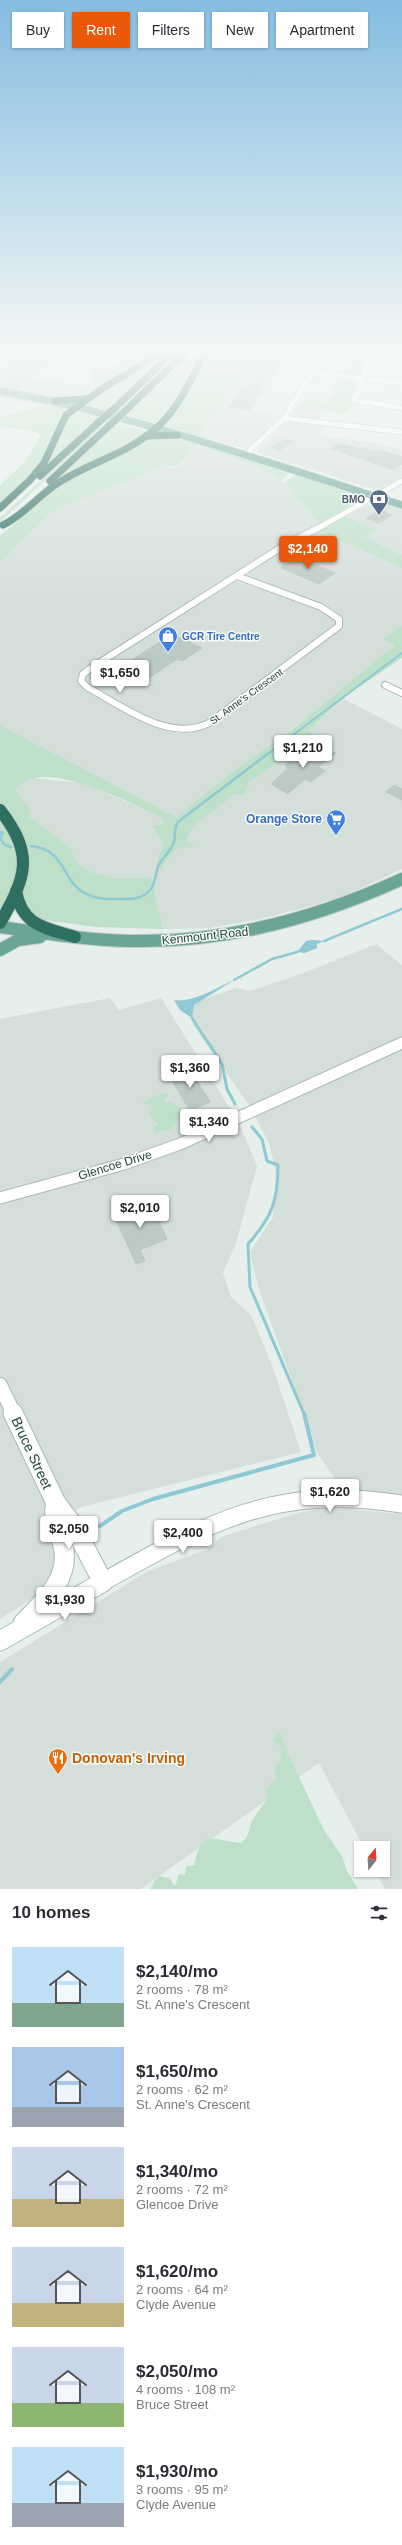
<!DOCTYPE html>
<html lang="en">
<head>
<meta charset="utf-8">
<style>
	:root { --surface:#fff; --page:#f7f7f7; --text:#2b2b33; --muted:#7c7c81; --accent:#ea580c }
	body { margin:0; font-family:Helvetica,sans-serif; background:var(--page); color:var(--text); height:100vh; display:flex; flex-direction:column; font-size:15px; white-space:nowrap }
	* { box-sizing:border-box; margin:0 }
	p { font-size:13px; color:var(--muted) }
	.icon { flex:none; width:22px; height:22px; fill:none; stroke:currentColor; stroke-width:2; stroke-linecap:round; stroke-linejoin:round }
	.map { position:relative; height:1889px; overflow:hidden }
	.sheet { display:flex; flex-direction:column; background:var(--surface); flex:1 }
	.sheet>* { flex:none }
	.guide { position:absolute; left:12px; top:12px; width:378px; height:36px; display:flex; gap:8px }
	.needle { width:26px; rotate:18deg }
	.tools { position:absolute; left:354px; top:1841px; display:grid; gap:8px }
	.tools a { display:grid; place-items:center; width:36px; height:36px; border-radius:0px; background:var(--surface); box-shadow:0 1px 3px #0004; font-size:20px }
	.price { position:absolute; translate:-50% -34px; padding:0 9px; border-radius:4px; background:#fff; color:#222; font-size:13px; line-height:26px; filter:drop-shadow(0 1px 2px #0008) }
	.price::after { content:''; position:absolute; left:50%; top:24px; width:12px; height:9px; margin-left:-6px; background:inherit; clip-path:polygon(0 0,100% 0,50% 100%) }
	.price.on { background:var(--accent); color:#fff }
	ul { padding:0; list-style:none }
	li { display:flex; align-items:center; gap:12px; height:100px; padding:0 12px }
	li span { display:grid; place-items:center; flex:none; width:112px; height:80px; border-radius:0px; color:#555 }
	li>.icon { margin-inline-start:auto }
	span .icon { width:48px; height:48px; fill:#fffc; stroke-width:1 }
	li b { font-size:17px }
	h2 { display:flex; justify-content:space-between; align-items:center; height:48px; padding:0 12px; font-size:17px }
	.chip { padding:0 14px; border-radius:0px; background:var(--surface); box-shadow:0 1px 3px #0004; font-size:14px; line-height:36px }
	.chip.on { background:var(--accent); color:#fff }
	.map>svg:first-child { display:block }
</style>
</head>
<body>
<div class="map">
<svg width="402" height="1889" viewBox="0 0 402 1889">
	<rect width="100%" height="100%" fill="#e6efeb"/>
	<g fill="#d4dfda">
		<polygon points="0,349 11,349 5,365 7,383 2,389 0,388"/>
		<polygon points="242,377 270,381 252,411 281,416 247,449 197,436"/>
		<polygon points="31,378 87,386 85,391 92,394 86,398 67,400 8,390 20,387"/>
		<polygon points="296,407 323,412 319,421 291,417"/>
		<polygon points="287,421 326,425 320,436 370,442 402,450 402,477 382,489 375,490 257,452"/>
		<polygon points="195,445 258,466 280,479 320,524 83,670 77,679 78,684 165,730 179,733 194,732 214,723 342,628 343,625 342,617 334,610 247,577 249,570 316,530 402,568 402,625 383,639 395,645 360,677 176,817 0,725 0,563 52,512 165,465 173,467 180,465"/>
		<polygon points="376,502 402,508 402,555 364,538 376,530 344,516"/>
		<polygon points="236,581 319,609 335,619 335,624 208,720 193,726 164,725 91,687 84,680 87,674"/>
		<polygon points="344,699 402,729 402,869 344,896 303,908 256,920 210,928 163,929 151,878 115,878 91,872 76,861 71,848 29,816 16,791 20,784 31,778 84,783 164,819 162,824 154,826 163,844 155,866 162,869 173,851 180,847 194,847 187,841 193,827 249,782 296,751 321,739 307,732"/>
		<polygon points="376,944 402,965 402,1495 342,1489 318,1454 258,1286 250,1252 273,1217 276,1173 269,1143 249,1105 193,1025 189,1004 236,988 250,991 301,974"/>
		<polygon points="110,998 119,1010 161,998 239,1123 257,1166 236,1243 223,1273 231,1297 251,1315 272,1365 301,1452 81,1507 49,1527 60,1557 46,1585 33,1598 0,1619 0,1019"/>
		<polygon points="319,1509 346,1509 402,1514 402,1889 385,1889 375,1870 383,1870 383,1848 364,1848 319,1763 141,1889 0,1889 0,1662 148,1571 208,1549 221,1537 297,1513"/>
	</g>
	<g fill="#bfe0c8">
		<polygon points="11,349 71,349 20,387 2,389 7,383 5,365"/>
		<polygon points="133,349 165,349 92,394 85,393 95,367 109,368 121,364"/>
		<polygon points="169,349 172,349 107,410 85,404"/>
		<polygon points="180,349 185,349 119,413 115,412"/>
		<polygon points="193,349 205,349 164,418 154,423 126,415"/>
		<polygon points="209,349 291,349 270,381 242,377 197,436 168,427 165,424"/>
		<polygon points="355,349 371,349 360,376 340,375"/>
		<polygon points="340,377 357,382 350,399 353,402 345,414 296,407 302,402 302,399 328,401"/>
		<polygon points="0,393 65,407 66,410 55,428 42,460 29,477 0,504 0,485 26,461 41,434 16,428 0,427 0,415 4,416 44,405 0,398"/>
		<polygon points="75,411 101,415 60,456 40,472 63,424"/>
		<polygon points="109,417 113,418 0,522 0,518"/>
		<polygon points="117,423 148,432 46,490"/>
		<path d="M166 435 285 469 290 473 281 480 258 466 195 445C186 457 180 470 165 465L52 512 0 563V536L61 483 147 438Z"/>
		<polygon points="297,474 359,494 363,500 320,524 284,483"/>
		<polygon points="344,516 376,530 365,538 402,555 402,568 316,530"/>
		<path d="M402 625V658L347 695 308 731 321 738 296 751 249 782 245 795 235 794 193 827 187 840 195 848C173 846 173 851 162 869L155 867 163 844 153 826 162 824 163 819C136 806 36 752 16 791L31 810 29 816 71 848 76 861 91 872 115 878H151L163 929 95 927 38 919 20 900C28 853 35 842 0 805V725L176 817 239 767 293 729 395 645 383 639Z"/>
		<polygon points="0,814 19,848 16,878 0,913"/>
		<path d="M168 1092 164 1102C174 1102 180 1106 184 1116L178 1119V1122L171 1129 157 1133 153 1129 158 1123 149 1116 153 1105 143 1104 147 1099Z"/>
		<path d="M280 1732 290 1758 324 1830 343 1858 346 1869 358 1889H150L155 1880 160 1876 171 1878 172 1883 175 1886 179 1874 185 1875 186 1866 194 1865C203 1825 215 1842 241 1843 250 1836 248 1830 252 1821 257 1812 264 1805 268 1796L265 1790 276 1779 275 1766 280 1761 281 1750 278 1743 273 1742 276 1734Z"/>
	</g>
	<g fill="#8ec9d4">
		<polygon points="313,940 324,941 317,944 317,948 305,953 297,952 306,941"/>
		<path d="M234 980 194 1005 192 1018 180 1010 174 1000C194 1003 215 988 234 980Z"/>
	</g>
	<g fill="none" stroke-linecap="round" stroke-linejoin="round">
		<polyline stroke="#8ec9d4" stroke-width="2" points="269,753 402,653"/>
		<g stroke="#8ec9d4" stroke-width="2.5">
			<polyline points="0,832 3,833 0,838 5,845 11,847"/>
			<path d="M31 846C67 850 60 880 86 894 98 900 111 899 125 899 134 899 143 898 150 890 156 883 155 873 159 865 163 857 171 851 174 842 176 834 173 829 178 822L270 752"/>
			<polyline points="324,941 402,909"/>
			<polyline points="234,980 272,959 297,952"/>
			<polyline points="192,1018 208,1043"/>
		</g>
		<g stroke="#8ec9d4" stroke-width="3">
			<polyline points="208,1042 222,1064 227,1089 235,1104"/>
			<path d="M252 1127 262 1139 267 1161 278 1165C278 1201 272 1217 248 1244L250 1287 304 1414"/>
		</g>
		<g stroke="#8ec9d4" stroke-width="4">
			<polyline points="100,1526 122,1511 153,1499 314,1455 304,1413"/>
			<polyline points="0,1682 12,1669"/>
		</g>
	</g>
	<g fill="#bbcac4" stroke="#b8c9c2">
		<polygon points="244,384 262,387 249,410 229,407"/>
		<polygon points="284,439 293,442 280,450 271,447"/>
		<polygon points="340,443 360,449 362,448 378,452 381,450 402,457 402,464 394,470 331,449"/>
		<polygon points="380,510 392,515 378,523 366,518"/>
		<polygon points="297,557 335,573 319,584 281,568"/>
		<polygon points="172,634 202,648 182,661 177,659 149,678 124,665"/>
		<polygon points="316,745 336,753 318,767 325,771 311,782 305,779 288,794 271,784 288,768 285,766 289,761 297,756 299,757"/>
		<polygon points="394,785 402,789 402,800 386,792"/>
		<polygon points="189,1067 210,1102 190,1111 169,1075"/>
		<polygon points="150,1201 167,1239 140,1250 145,1261 136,1264 114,1215"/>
	</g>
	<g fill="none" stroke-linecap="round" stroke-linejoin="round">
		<defs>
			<g id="minor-far2">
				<polyline points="375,349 354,400 402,408"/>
				<polyline points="312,373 402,383"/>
				<polyline points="284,418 402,432"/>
				<polyline points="245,455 284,418 326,349"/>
				<polyline points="320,527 402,481"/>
			</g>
			<g id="minor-far1">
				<path d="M237 576 321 607 339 619V626L209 723C169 743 122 706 87 687L81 681 83 674 91 668 285 545 322 526"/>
				<polyline points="385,685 402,693"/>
			</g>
			<polyline id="minor" points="0,1198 124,1164 180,1144 402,1043"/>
			<path id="tertiary" d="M103 1582C209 1522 276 1484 402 1504"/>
			<polyline id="secondary-far1" points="0,1385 14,1414"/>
			<g id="secondary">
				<path d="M23 1623C45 1601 73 1576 62 1542 58 1527 52 1518 56 1503"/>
				<polyline points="0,1641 103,1582 73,1525 56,1503 13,1413"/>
			</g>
			<path id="primary-far1" d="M0 391C137 416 269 463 402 505"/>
			<g id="primary">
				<path d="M0 927C43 933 86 940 130 941 226 943 315 919 402 879"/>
				<polyline points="0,950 18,940 40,937"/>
			</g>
			<g id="motorway-far1">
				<polyline points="55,401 86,399"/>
				<polyline points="116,407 173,352"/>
				<polyline points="126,410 189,349"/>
				<polyline points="146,436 177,435"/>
				<polyline points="40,476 100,421"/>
				<polyline points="50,481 110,425"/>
				<polyline points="0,508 30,480 44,463 66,415 100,390 167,349"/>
				<path d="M3 525C24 515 39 495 58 483 89 463 126 454 154 430 179 410 192 376 207 349"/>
			</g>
			<g id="motorway">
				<path d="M0 810C35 855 26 877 0 923"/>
				<path d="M16 891C22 926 46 928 75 937"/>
			</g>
		</defs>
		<use href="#minor-far2" stroke="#a8b8b2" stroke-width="6"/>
		<use href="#minor-far1" stroke="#a8b8b2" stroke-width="8"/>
		<use href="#minor" stroke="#a8b8b2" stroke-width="13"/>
		<use href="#tertiary" stroke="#a8b8b2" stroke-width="19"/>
		<use href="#secondary-far1" stroke="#a4bbb3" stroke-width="16"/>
		<use href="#secondary" stroke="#a4bbb3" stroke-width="21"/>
		<use href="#primary-far1" stroke="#c2cac8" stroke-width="8"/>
		<use href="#primary" stroke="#c2cac8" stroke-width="14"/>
		<use href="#motorway-far1" stroke="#c2cac8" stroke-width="8"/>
		<use href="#motorway" stroke="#c2cac8" stroke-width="14"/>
		<use href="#minor-far2" stroke="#fff" stroke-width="5"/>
		<use href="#minor-far1" stroke="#fff" stroke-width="6"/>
		<use href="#minor" stroke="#fff" stroke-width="11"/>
		<use href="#tertiary" stroke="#fff" stroke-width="17"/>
		<use href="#secondary-far1" stroke="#fff" stroke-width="14"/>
		<use href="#secondary" stroke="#fff" stroke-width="19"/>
		<use href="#primary-far1" stroke="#6aa596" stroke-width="7"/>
		<use href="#primary" stroke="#6aa596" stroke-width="12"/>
		<use href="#motorway-far1" stroke="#2f6f62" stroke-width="7"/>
		<use href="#motorway" stroke="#2f6f62" stroke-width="12"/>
		<defs>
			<g id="motorway-bridge">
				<polyline points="100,421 116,407"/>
				<polyline points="110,425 126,410"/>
			</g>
		</defs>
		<use href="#motorway-bridge" stroke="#c2cac8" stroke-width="8" stroke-linecap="butt"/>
		<use href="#motorway-bridge" stroke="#2f6f62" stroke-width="7"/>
	</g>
	<linearGradient id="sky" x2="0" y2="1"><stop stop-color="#84bce0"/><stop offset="0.57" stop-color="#f4f8f6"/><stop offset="1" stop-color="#f4f8f6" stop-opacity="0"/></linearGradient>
	<rect width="402" height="614" fill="url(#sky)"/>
	<defs>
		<symbol id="bank-pin" viewBox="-11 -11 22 30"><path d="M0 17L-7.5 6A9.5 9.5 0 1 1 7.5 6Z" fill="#5c6f8a" stroke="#f7fbf9"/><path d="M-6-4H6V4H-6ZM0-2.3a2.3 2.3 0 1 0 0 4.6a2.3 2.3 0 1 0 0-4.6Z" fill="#fff"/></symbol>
		<symbol id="shop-pin" viewBox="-11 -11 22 30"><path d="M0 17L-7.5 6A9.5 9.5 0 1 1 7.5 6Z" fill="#3f7fe0" stroke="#f7fbf9"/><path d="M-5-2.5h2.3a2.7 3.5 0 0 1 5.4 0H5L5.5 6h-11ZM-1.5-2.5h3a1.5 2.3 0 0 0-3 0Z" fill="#fff"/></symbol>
		<symbol id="supermarket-pin" viewBox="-11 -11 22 30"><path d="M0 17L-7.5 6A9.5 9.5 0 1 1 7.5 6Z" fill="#3f7fe0" stroke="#f7fbf9"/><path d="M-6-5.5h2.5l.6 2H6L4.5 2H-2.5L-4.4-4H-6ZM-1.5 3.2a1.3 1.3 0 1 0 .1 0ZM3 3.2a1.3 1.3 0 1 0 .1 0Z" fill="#fff"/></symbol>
		<symbol id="restaurant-pin" viewBox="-11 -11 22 30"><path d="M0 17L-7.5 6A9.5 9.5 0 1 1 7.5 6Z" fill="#e8710a" stroke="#f7fbf9"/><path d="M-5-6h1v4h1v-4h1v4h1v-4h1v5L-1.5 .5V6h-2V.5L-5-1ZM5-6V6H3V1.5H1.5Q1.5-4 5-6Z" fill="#fff"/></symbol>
	</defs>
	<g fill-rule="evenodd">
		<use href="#bank-pin" x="368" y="488" width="22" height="30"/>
		<use href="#shop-pin" x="157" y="625" width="22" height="30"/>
		<use href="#supermarket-pin" x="325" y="808" width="22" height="30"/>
		<use href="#restaurant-pin" x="47" y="1747" width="22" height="30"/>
	</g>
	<g text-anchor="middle" stroke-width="3" stroke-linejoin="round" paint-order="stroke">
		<g font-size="10" font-weight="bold" fill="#4e5e75" stroke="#f7fbf9" text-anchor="end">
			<text x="365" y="503">BMO</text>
		</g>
		<g font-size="10" font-weight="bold" fill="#366cbe" stroke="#f7fbf9" text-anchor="start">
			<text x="182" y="640">GCR Tire Centre</text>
		</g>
		<g font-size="10" fill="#24423a" stroke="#f7fbf9">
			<text transform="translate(246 696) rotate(-36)" y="4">St. Anne's Crescent</text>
		</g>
		<g font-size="12" font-weight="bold" fill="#366cbe" stroke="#f7fbf9" text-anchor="end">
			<text x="322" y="823">Orange Store</text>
		</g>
		<g font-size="12" fill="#24423a" stroke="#f7fbf9">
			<text transform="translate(205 936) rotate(-6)" y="4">Kenmount Road</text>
			<text transform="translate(115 1165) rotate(-17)" y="4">Glencoe Drive</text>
		</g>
		<g font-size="14" fill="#24423a" stroke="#f7fbf9">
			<text transform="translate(32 1453) rotate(65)" y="5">Bruce Street</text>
		</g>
		<g font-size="14" font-weight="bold" fill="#c56008" stroke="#f7fbf9" text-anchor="start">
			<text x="72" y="1763">Donovan's Irving</text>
		</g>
	</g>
</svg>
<div class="tools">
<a><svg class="needle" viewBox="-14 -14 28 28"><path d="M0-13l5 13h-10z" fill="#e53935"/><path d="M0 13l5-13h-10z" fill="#7c7c81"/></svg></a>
</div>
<b class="price on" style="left:308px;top:570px">$2,140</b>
<b class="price" style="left:120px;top:694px">$1,650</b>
<b class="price" style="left:303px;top:769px">$1,210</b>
<b class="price" style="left:190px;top:1089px">$1,360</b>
<b class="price" style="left:209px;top:1143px">$1,340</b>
<b class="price" style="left:140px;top:1229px">$2,010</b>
<b class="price" style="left:330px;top:1513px">$1,620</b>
<b class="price" style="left:69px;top:1550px">$2,050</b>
<b class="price" style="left:183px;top:1554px">$2,400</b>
<b class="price" style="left:65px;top:1621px">$1,930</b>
<div class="guide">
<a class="chip">Buy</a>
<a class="chip on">Rent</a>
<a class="chip">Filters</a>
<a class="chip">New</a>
<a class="chip">Apartment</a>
</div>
</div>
<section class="sheet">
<h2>10 homes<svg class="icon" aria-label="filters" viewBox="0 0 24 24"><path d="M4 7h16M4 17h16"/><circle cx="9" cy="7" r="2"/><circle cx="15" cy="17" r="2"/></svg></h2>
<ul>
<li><span style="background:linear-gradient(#bfe0f5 70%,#7fa58c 0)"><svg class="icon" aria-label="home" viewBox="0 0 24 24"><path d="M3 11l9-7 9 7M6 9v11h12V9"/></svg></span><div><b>$2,140/mo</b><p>2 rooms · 78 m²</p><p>St. Anne's Crescent</p></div></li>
<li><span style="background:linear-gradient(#a9c7e8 75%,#9aa5b1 0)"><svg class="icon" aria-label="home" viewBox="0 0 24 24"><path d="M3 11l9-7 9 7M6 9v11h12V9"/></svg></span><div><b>$1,650/mo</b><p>2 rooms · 62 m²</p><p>St. Anne's Crescent</p></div></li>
<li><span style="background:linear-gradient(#c9d6e8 65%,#c2b280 0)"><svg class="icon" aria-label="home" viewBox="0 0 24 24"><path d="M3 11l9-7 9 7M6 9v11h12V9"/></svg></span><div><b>$1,340/mo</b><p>2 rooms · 72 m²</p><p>Glencoe Drive</p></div></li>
<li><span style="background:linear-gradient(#c9d6e8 70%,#c2b280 0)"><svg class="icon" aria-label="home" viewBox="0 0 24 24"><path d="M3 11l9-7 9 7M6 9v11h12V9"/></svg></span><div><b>$1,620/mo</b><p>2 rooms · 64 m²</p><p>Clyde Avenue</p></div></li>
<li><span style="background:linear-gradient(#c9d6e8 70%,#8fb573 0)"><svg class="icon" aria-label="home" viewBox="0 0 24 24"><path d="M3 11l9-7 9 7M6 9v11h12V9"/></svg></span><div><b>$2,050/mo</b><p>4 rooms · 108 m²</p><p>Bruce Street</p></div></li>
<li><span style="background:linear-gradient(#bfe0f5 70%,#9aa5b1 0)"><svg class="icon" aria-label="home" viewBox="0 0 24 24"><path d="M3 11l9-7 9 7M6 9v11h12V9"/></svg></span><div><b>$1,930/mo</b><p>3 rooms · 95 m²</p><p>Clyde Avenue</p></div></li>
</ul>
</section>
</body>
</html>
